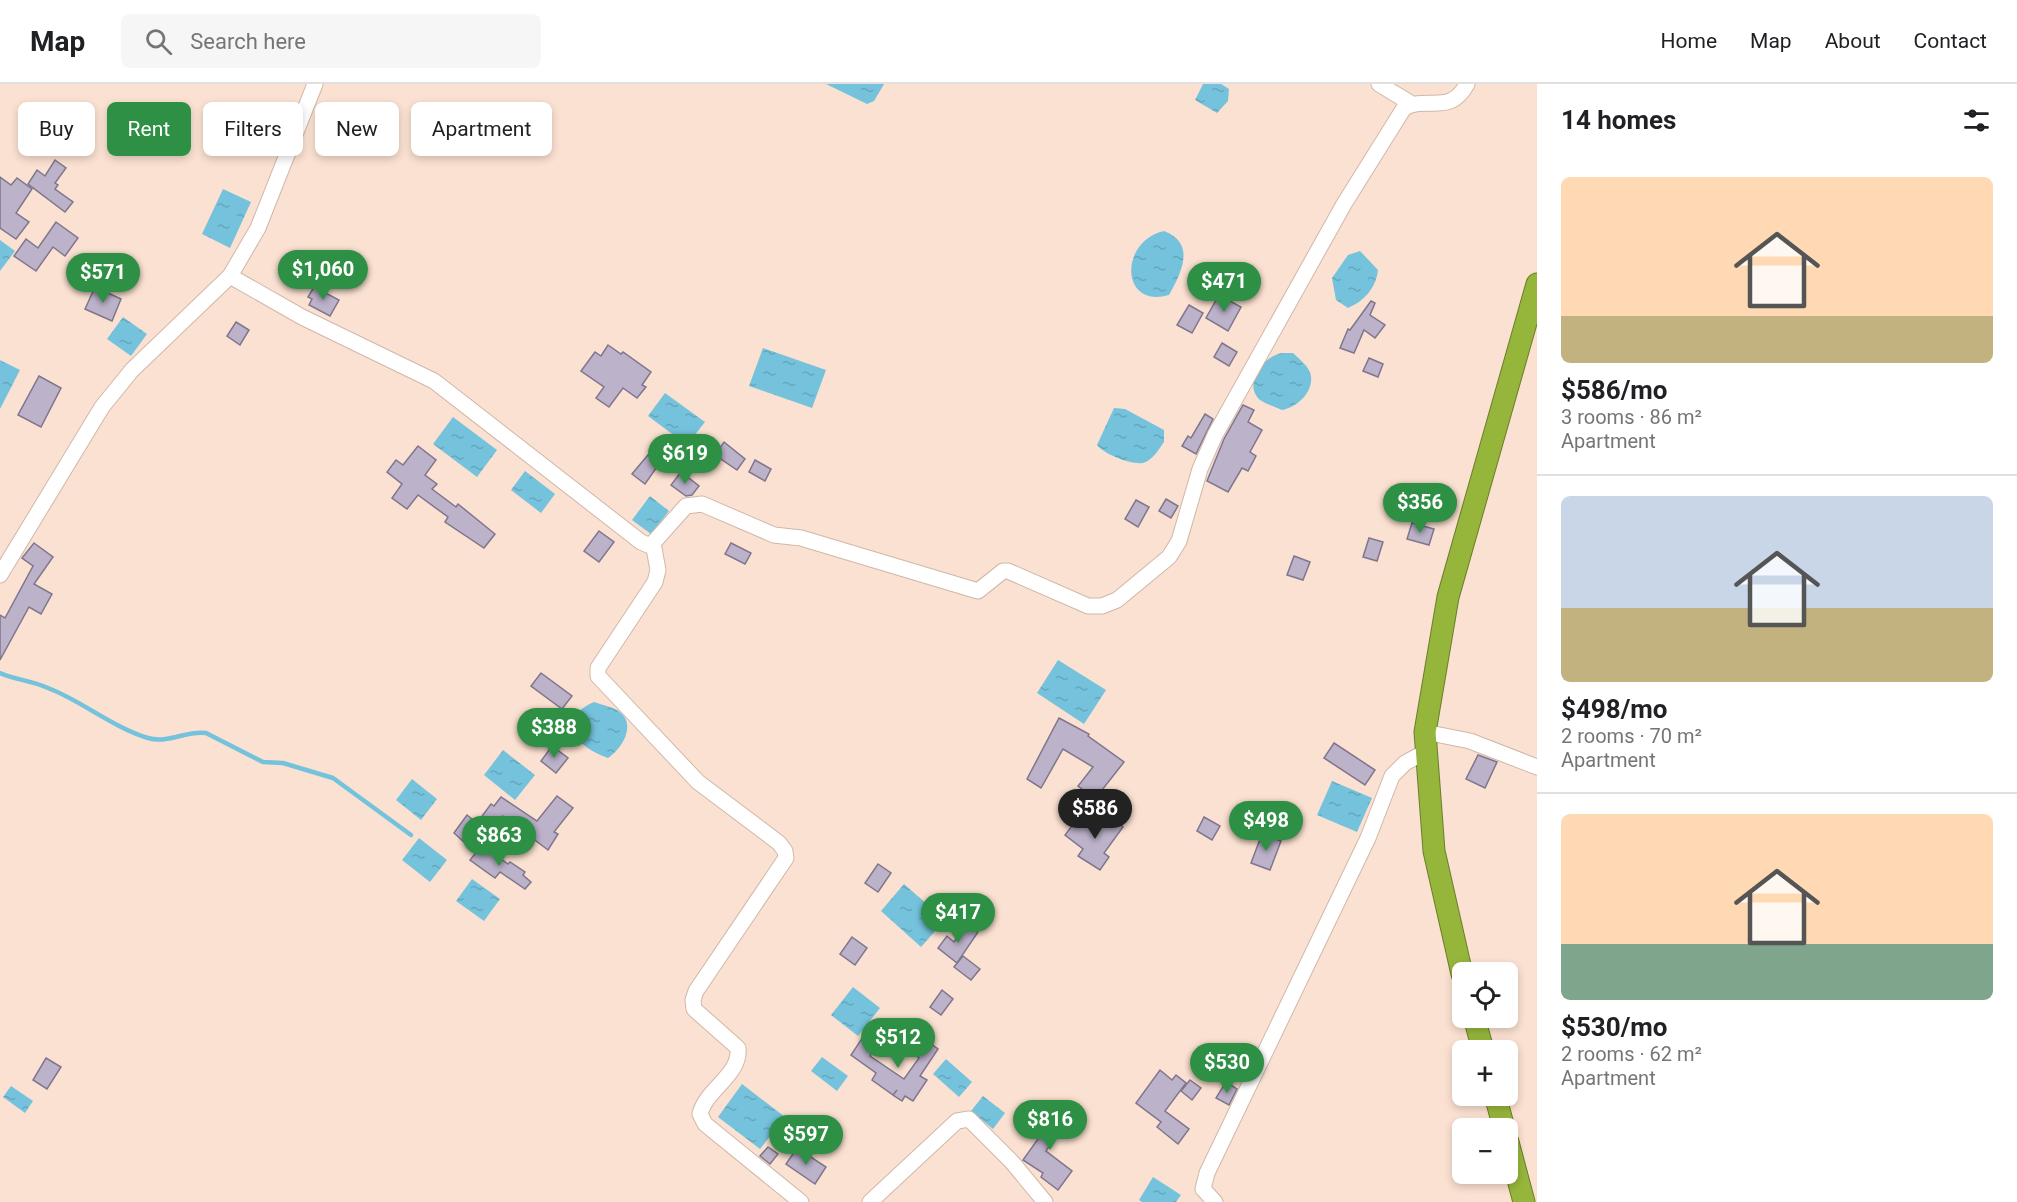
<!DOCTYPE html>
<html lang="en">
<head>
<meta charset="utf-8">
<style>
	:root { --surface:#fff; --page:#f6f6f6; --text:#202124; --muted:#757577; --line:#e0e0e0; --accent:#2d9044 }
	body { margin:0; font-family:Roboto,sans-serif; background:var(--page); color:var(--text); height:100vh; display:flex; flex-direction:column; font-size:22px; white-space:nowrap }
	* { box-sizing:border-box; margin:0 }
	p { font-size:20px; color:var(--muted) }
	.icon { flex:none; width:33px; height:33px; fill:none; stroke:currentColor; stroke-width:2; stroke-linecap:round; stroke-linejoin:round }
	.map { position:relative; flex:1; overflow:hidden }
	.sheet { display:flex; flex-direction:column; background:var(--surface); width:480px }
	.sheet>* { flex:none }
	.top-card { position:absolute; left:18px; top:18px; width:570px; height:54px; display:flex; gap:12px }
	.controls { position:absolute; left:1452px; top:878px; display:grid; gap:12px }
	.controls a { display:grid; place-items:center; width:66px; height:66px; border-radius:9px; background:var(--surface); box-shadow:0 3px 9px #0003; font-size:30px }
	.price { position:absolute; translate:-50% -51px; padding:0 14px; border-radius:21px; background:var(--accent); color:#fff; font-size:20px; line-height:39px; filter:drop-shadow(0 2px 3px #0008) }
	.price::after { content:''; position:absolute; left:50%; top:36px; width:18px; height:14px; margin-left:-9px; background:inherit; clip-path:polygon(0 0,100% 0,50% 100%) }
	.price.on { background:#222; color:#fff }
	ul { padding:0; list-style:none }
	li { display:grid; align-content:center; gap:12px; height:318px; padding:0 24px }
	li+li { border-top:2px solid var(--line) }
	li span { display:grid; place-items:center; height:186px; border-radius:9px; color:#555 }
	li>.icon { margin-inline-start:auto }
	span .icon { width:108px; height:108px; fill:#fffc; stroke-width:1 }
	li b { font-size:26px }
	h2 { display:flex; justify-content:space-between; align-items:center; height:72px; padding:0 24px; font-size:26px }
	.pill { padding:0 21px; border-radius:9px; background:var(--surface); box-shadow:0 3px 9px #0003; font-size:21px; line-height:54px }
	.pill.on { background:var(--accent); color:#fff }
	header { display:flex; align-items:center; gap:36px; box-sizing:border-box; height:84px; padding:0 30px; background:var(--surface); border-bottom:2px solid var(--line) }
	header strong { font-size:28px }
	nav { display:flex; gap:33px; margin-inline-start:auto; font-size:21px }
	.search { width:420px; height:54px; background:var(--page); display:flex; align-items:center; gap:15px; box-sizing:border-box; padding:0 21px; border-radius:9px; color:var(--muted); font-size:22px }
	main { display:flex; flex:1; min-height:0 }
	.map>svg:first-child { display:block }
</style>
</head>
<body>
<header>
<strong>Map</strong>
<div class="search"><svg class="icon" aria-label="search" viewBox="0 0 24 24"><circle cx="10" cy="10" r="6"/><path d="M15 15l6 6"/></svg>Search here</div>
<nav><a>Home</a><a>Map</a><a>About</a><a>Contact</a></nav>
</header>
<main>
<div class="map">
<svg width="1537" height="1118" viewBox="0 0 1537 1118">
	<defs>
		<pattern id="water-ripples" width="26" height="14" patternUnits="userSpaceOnUse" patternTransform="scale(1.5)"><rect width="26" height="14" fill="#75c2dd"/><path d="M2 4q2-2 4 0t4 0M15 11q2-2 4 0t4 0" fill="none" stroke="#65a6bc"/></pattern>
	</defs>
	<rect width="100%" height="100%" fill="#fbe1d1"/>
	<g fill="url(#water-ripples)">
		<polygon points="826,0 884,0 874,17 867,20"/>
		<polygon points="1203,0 1221,0 1229,5 1228,17 1217,29 1195,16"/>
		<polygon points="223,105 251,118 230,164 202,150"/>
		<path d="M1164 147C1196 159 1182 188 1169 211 1120 225 1119 157 1164 147Z"/>
		<polygon points="0,156 15,167 0,187"/>
		<path d="M1360 167 1378 186C1376 204 1364 217 1348 224L1336 216 1332 194 1348 171Z"/>
		<polygon points="123,233 147,250 131,272 107,255"/>
		<polygon points="763,264 826,286 812,324 749,302"/>
		<path d="M1282 269H1293C1299 275 1310 283 1311 292 1313 309 1297 323 1282 326 1275 323 1266 320 1260 316 1242 299 1264 272 1282 269Z"/>
		<polygon points="0,276 20,286 0,325"/>
		<polygon points="665,309 705,338 687,361 648,332"/>
		<path d="M1114 324 1125 325 1164 346V358C1159 365 1152 377 1143 379 1131 381 1104 370 1097 361Z"/>
		<polygon points="453,333 497,366 477,393 433,360"/>
		<polygon points="525,387 555,410 541,429 511,406"/>
		<polygon points="650,412 669,427 651,450 632,436"/>
		<polygon points="1058,576 1106,606 1084,640 1037,609"/>
		<path d="M594 618C602 621 615 623 621 629 636 643 621 665 608 674 592 668 580 661 571 646 571 632 582 623 594 618Z"/>
		<polygon points="503,666 535,691 515,716 484,691"/>
		<polygon points="412,695 437,715 421,736 396,716"/>
		<polygon points="1332,697 1372,714 1357,748 1317,731"/>
		<polygon points="419,754 447,776 430,798 402,776"/>
		<polygon points="472,795 500,815 484,837 456,817"/>
		<polygon points="904,800 945,836 921,863 881,827"/>
		<polygon points="853,903 880,924 858,952 831,931"/>
		<polygon points="822,973 848,992 837,1007 811,987"/>
		<polygon points="946,975 972,998 959,1013 933,990"/>
		<polygon points="742,1000 785,1033 760,1065 718,1033"/>
		<polygon points="11,1002 33,1017 25,1029 3,1013"/>
		<polygon points="983,1012 1005,1029 993,1045 971,1027"/>
		<polygon points="1153,1093 1181,1111 1176,1118 1142,1118 1139,1116"/>
	</g>
	<g fill="none" stroke-linecap="round" stroke-linejoin="round">
		<path stroke="#75c2dd" stroke-width="4.5" d="M0 589C16 596 33 597 48 604 82 617 112 643 148 654 168 660 187 646 206 649L263 678 283 679 333 694 411 751"/>
	</g>
	<g fill="#bcb2ca" stroke="#7f758c" stroke-width="1.5">
		<polygon points="245,27 265,36 257,55 251,53 245,68 234,63 240,48 236,46"/>
		<polygon points="55,76 66,84 55,99 58,101 55,105 73,118 65,128 28,100 37,86 45,92"/>
		<polygon points="0,93 11,101 17,94 32,105 16,129 29,138 16,155 0,144"/>
		<polygon points="56,138 78,154 65,172 53,163 36,187 14,172 26,155 38,164"/>
		<polygon points="95,203 121,215 112,237 85,225"/>
		<polygon points="314,203 339,216 330,232 309,221 312,215 308,213"/>
		<polygon points="1219,211 1241,223 1228,247 1206,234"/>
		<polygon points="1371,217 1375,219 1370,231 1385,241 1375,254 1364,246 1354,269 1340,264 1348,245 1350,246"/>
		<polygon points="1189,221 1203,229 1192,249 1177,241"/>
		<polygon points="236,238 249,246 240,261 227,252"/>
		<polygon points="1222,259 1237,268 1229,282 1214,273"/>
		<polygon points="608,261 621,270 623,268 651,288 642,301 646,303 637,314 623,304 609,323 596,314 604,303 581,287 595,268 601,272"/>
		<polygon points="1369,274 1383,280 1378,293 1363,287"/>
		<polygon points="39,292 61,304 41,343 18,331"/>
		<polygon points="1243,321 1254,326 1248,338 1262,346 1250,368 1256,372 1248,387 1242,384 1228,408 1207,397 1224,355"/>
		<polygon points="1205,330 1213,335 1196,370 1182,362 1188,352 1191,354"/>
		<polygon points="724,358 745,375 737,386 715,371"/>
		<polygon points="418,362 436,376 425,391 437,400 432,405 456,423 458,420 495,450 484,464 445,438 448,433 418,411 407,425 392,414 402,400 387,388 396,376 403,381"/>
		<polygon points="653,365 664,373 645,400 632,390"/>
		<polygon points="755,376 771,385 765,397 749,388"/>
		<polygon points="681,388 699,402 692,411 686,412 671,401"/>
		<polygon points="1166,415 1178,422 1171,434 1159,427"/>
		<polygon points="1136,416 1149,423 1138,443 1125,435"/>
		<polygon points="1412,439 1434,445 1429,461 1407,455"/>
		<polygon points="599,447 614,458 599,478 584,467"/>
		<polygon points="1369,454 1383,458 1377,477 1363,473"/>
		<polygon points="34,459 53,473 34,500 52,510 41,530 29,523 0,576 0,531 5,534 33,482 22,474"/>
		<polygon points="731,459 751,469 745,480 725,470"/>
		<polygon points="1294,472 1310,478 1303,496 1287,491"/>
		<polygon points="541,589 572,612 562,625 531,602"/>
		<polygon points="1059,634 1089,650 1088,652 1124,678 1095,715 1078,702 1093,683 1063,665 1041,704 1027,695"/>
		<polygon points="1334,659 1375,686 1365,701 1324,674"/>
		<polygon points="552,662 568,674 556,689 541,677"/>
		<polygon points="1478,671 1497,678 1485,704 1466,695"/>
		<polygon points="557,712 573,724 554,748 558,750 548,766 503,732 476,769 454,749 467,731 477,739 491,720 494,722 501,713 537,737"/>
		<polygon points="1106,730 1123,743 1104,769 1109,773 1100,786 1078,772 1083,765 1065,751 1077,735 1093,747"/>
		<polygon points="1204,733 1220,742 1212,756 1197,747"/>
		<polygon points="1262,750 1281,757 1270,786 1251,779"/>
		<polygon points="482,761 508,780 510,778 525,788 523,791 531,798 525,805 500,788 495,794 470,776"/>
		<polygon points="878,780 891,789 878,808 865,799"/>
		<polygon points="966,840 978,848 957,879 938,864 947,852 954,858"/>
		<polygon points="852,853 867,864 855,881 840,870"/>
		<polygon points="963,872 980,885 971,896 954,883"/>
		<polygon points="942,906 953,915 941,931 930,923"/>
		<polygon points="920,952 938,965 920,992 927,996 913,1017 905,1012 902,1017 893,1011 897,1006 893,1011 872,996 876,989 851,971 863,953 876,963 870,972 904,995 919,974 909,967"/>
		<polygon points="46,974 61,983 47,1005 33,996"/>
		<polygon points="1160,986 1172,996 1176,991 1186,999 1165,1027 1189,1045 1178,1060 1157,1043 1161,1038 1136,1019"/>
		<polygon points="1190,996 1201,1004 1192,1016 1181,1007"/>
		<polygon points="1226,998 1237,1005 1229,1021 1216,1014"/>
		<polygon points="1056,1021 1070,1031 1046,1067 1072,1087 1058,1106 1041,1093 1043,1089 1023,1076 1045,1045 1042,1043"/>
		<polygon points="768,1063 778,1070 770,1080 760,1072"/>
		<polygon points="797,1064 826,1083 815,1100 786,1080"/>
	</g>
	<g fill="none" stroke-linecap="round" stroke-linejoin="round">
		<defs>
			<g id="minor">
				<polyline points="1379,0 1412,20"/>
				<path d="M230 192 302 233 434 297 641 458 648 461 653 459 686 422 702 420 774 451 801 454 978 507 1003 487H1008L1088 522H1102L1117 516 1169 473 1179 457 1200 385 1215 351 1344 120 1404 24C1428 11 1450 32 1467 0"/>
				<path d="M653 459 658 486 655 498 598 584V592L698 698 779 759 785 767 786 774 696 907 693 916 694 925 738 964C741 991 706 1005 700 1030L705 1040 801 1118"/>
				<polyline points="0,491 102,323 132,286 230,192 258,144 315,0"/>
				<polyline points="1425,648 1470,657 1537,683"/>
				<polyline points="870,1118 957,1037 969,1035 1012,1078 1045,1118"/>
				<polyline points="1215,1118 1203,1105 1207,1089 1368,754 1392,692 1405,679 1427,667"/>
			</g>
			<g id="highway">
				<polyline points="1462,890 1434,767 1425,648 1448,513 1537,200"/>
				<polyline points="1474,933 1483,966"/>
				<polyline points="1495,1011 1504,1044"/>
				<polyline points="1508,1058 1524,1118"/>
			</g>
		</defs>
		<use href="#minor" stroke="#d0b7a8" stroke-width="17"/>
		<use href="#highway" stroke="#6c7d2c" stroke-width="23"/>
		<use href="#minor" stroke="#fff" stroke-width="15"/>
		<use href="#highway" stroke="#96b63b" stroke-width="21"/>
	</g>
</svg>
<div class="controls">
<a><svg class="icon" aria-label="locate" viewBox="0 0 24 24"><circle cx="12" cy="12" r="6"/><path d="M12 2v4M12 18v4M2 12h4M18 12h4"/></svg></a>
<a>+</a>
<a>−</a>
</div>
<b class="price" style="left:323px;top:217px">$1,060</b>
<b class="price" style="left:103px;top:220px">$571</b>
<b class="price" style="left:1224px;top:229px">$471</b>
<b class="price" style="left:685px;top:401px">$619</b>
<b class="price" style="left:1420px;top:450px">$356</b>
<b class="price" style="left:554px;top:675px">$388</b>
<b class="price on" style="left:1095px;top:756px">$586</b>
<b class="price" style="left:1266px;top:768px">$498</b>
<b class="price" style="left:499px;top:783px">$863</b>
<b class="price" style="left:958px;top:860px">$417</b>
<b class="price" style="left:898px;top:985px">$512</b>
<b class="price" style="left:1227px;top:1010px">$530</b>
<b class="price" style="left:1050px;top:1067px">$816</b>
<b class="price" style="left:806px;top:1082px">$597</b>
<div class="top-card">
<a class="pill">Buy</a>
<a class="pill on">Rent</a>
<a class="pill">Filters</a>
<a class="pill">New</a>
<a class="pill">Apartment</a>
</div>
</div>
<section class="sheet">
<h2>14 homes<svg class="icon" aria-label="filters" viewBox="0 0 24 24"><path d="M4 7h16M4 17h16"/><circle cx="9" cy="7" r="2"/><circle cx="15" cy="17" r="2"/></svg></h2>
<ul>
<li><span style="background:linear-gradient(#ffd9b3 75%,#c2b280 0)"><svg class="icon" aria-label="home" viewBox="0 0 24 24"><path d="M3 11l9-7 9 7M6 9v11h12V9"/></svg></span><div><b>$586/mo</b><p>3 rooms · 86 m²</p><p>Apartment</p></div></li>
<li><span style="background:linear-gradient(#c9d6e8 60%,#c2b280 0)"><svg class="icon" aria-label="home" viewBox="0 0 24 24"><path d="M3 11l9-7 9 7M6 9v11h12V9"/></svg></span><div><b>$498/mo</b><p>2 rooms · 70 m²</p><p>Apartment</p></div></li>
<li><span style="background:linear-gradient(#ffd9b3 70%,#7fa58c 0)"><svg class="icon" aria-label="home" viewBox="0 0 24 24"><path d="M3 11l9-7 9 7M6 9v11h12V9"/></svg></span><div><b>$530/mo</b><p>2 rooms · 62 m²</p><p>Apartment</p></div></li>
</ul>
</section>
</main>
</body>
</html>
